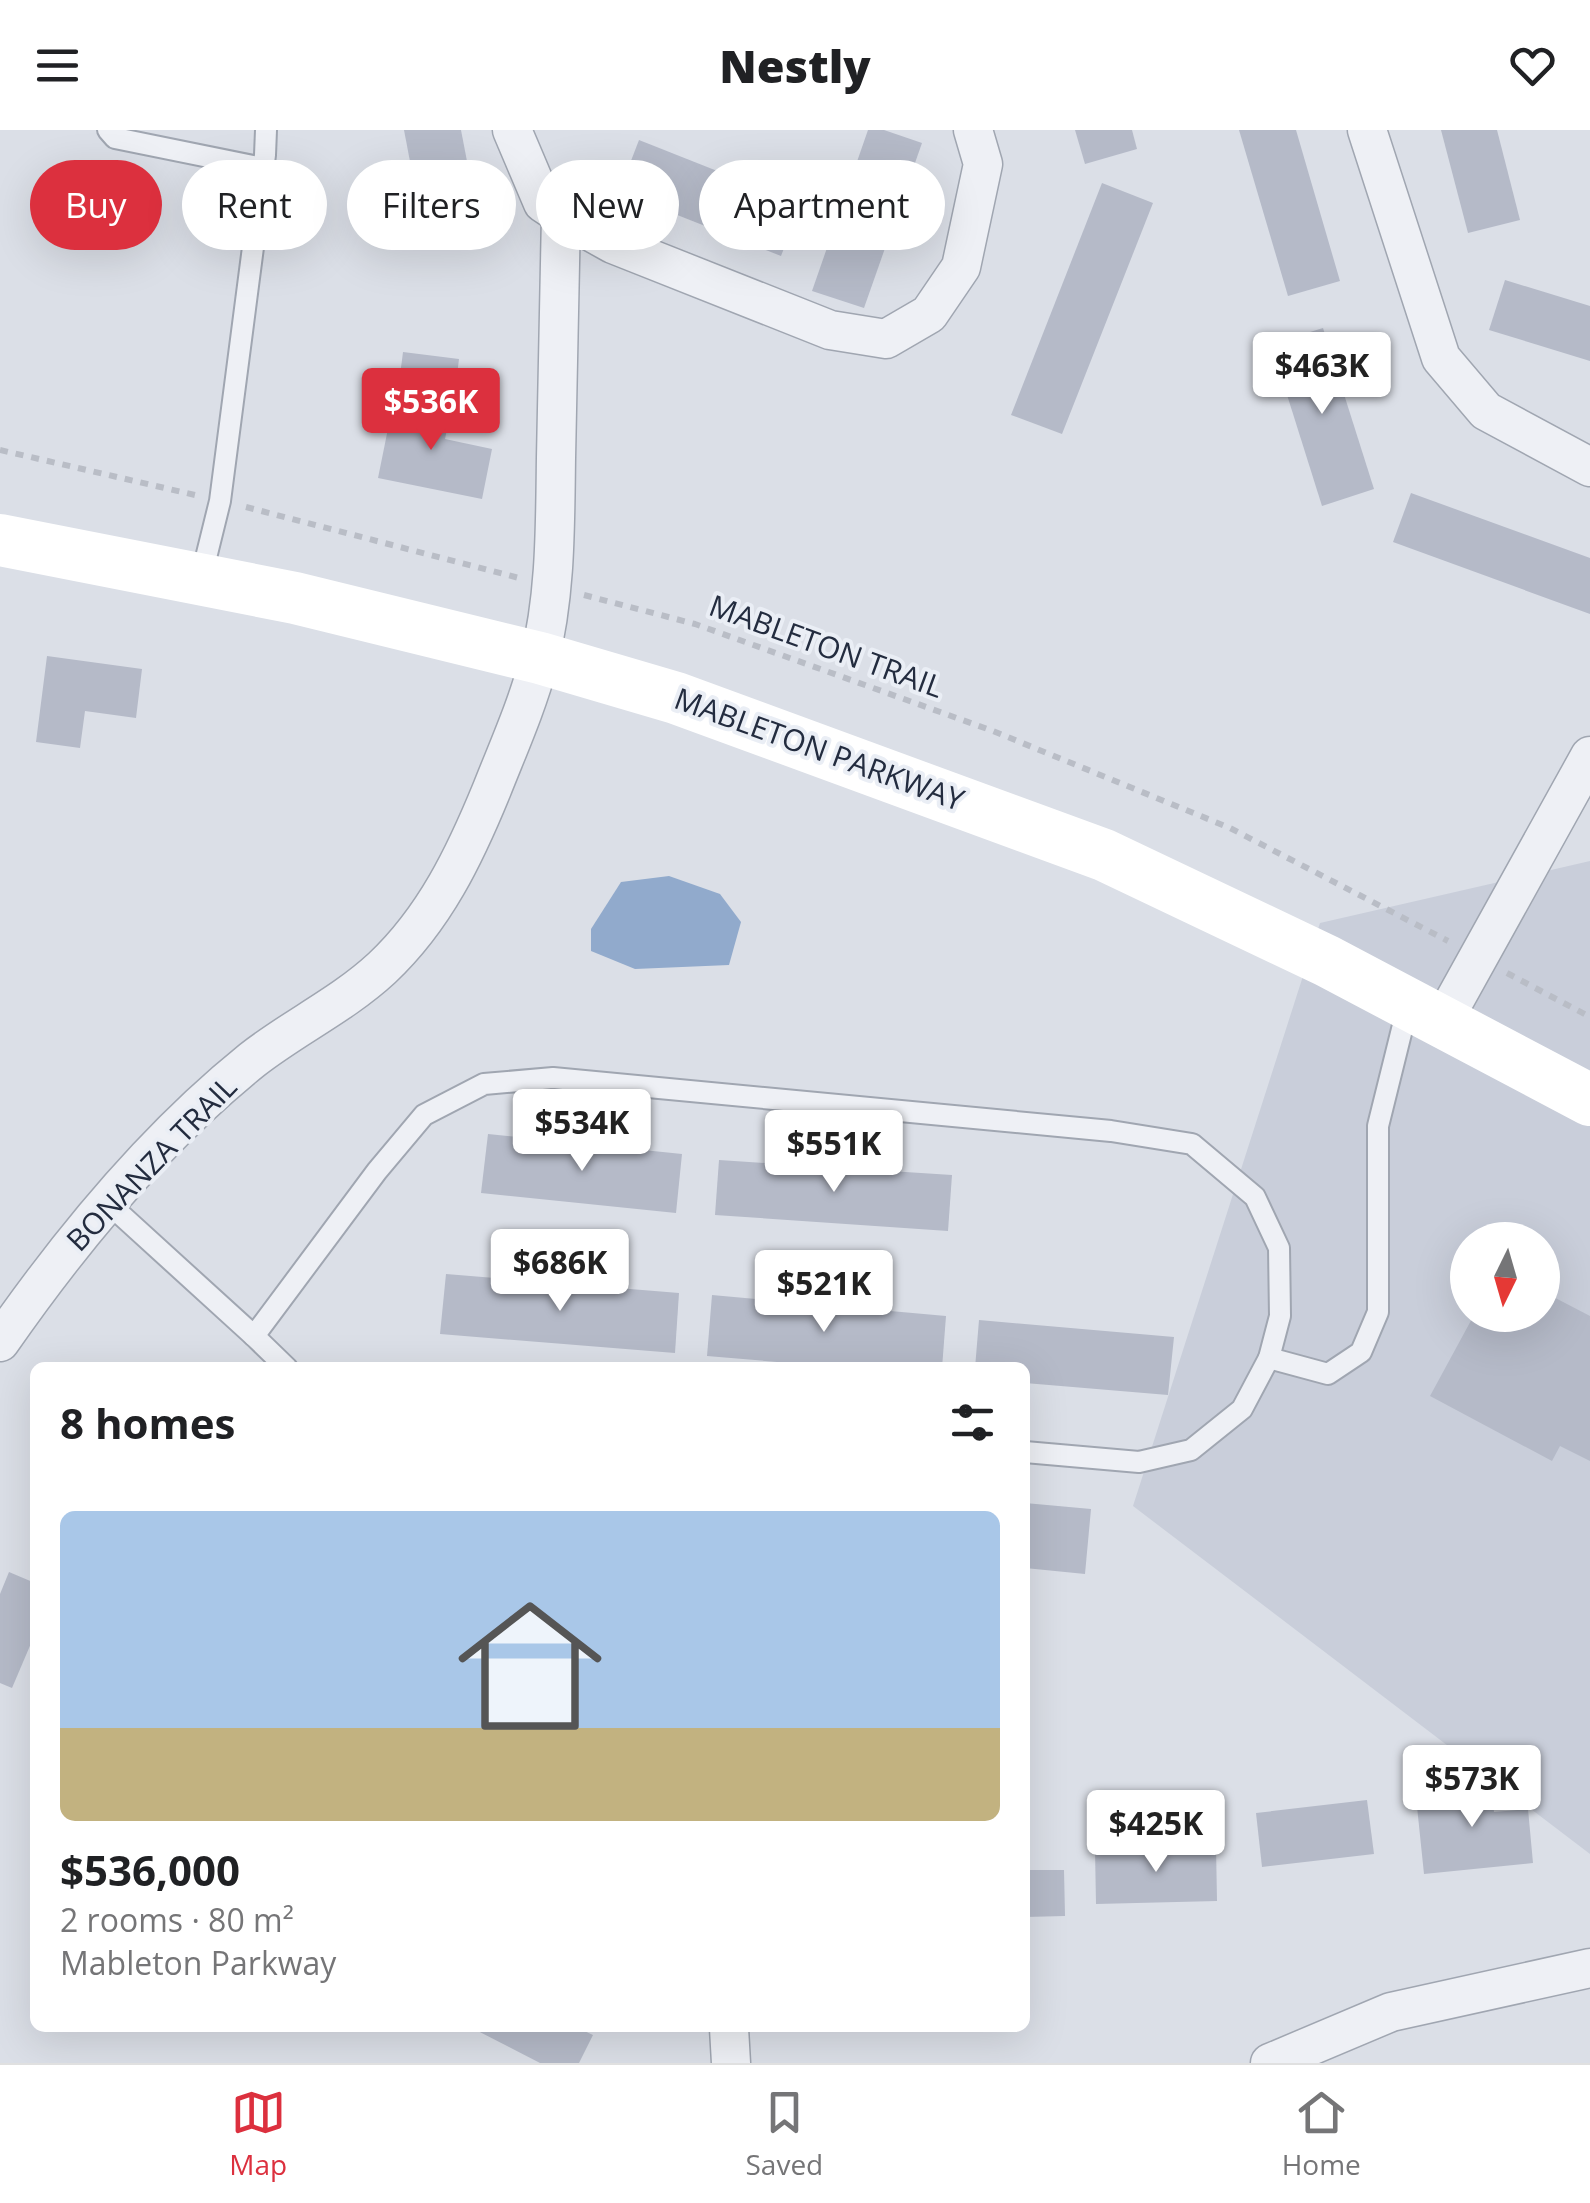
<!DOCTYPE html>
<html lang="en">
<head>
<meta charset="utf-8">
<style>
	:root { --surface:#fff; --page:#f2f2f2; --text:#202124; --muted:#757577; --line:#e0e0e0; --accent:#dc303e }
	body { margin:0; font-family:"Open Sans",sans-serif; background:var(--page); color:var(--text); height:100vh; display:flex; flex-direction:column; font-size:38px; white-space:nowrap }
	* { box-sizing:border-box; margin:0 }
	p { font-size:32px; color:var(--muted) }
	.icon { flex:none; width:55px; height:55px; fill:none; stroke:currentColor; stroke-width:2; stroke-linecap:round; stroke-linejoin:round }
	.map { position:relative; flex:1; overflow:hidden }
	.panel { position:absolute; left:30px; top:1232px; width:1000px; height:670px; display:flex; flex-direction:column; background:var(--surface); border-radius:15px; box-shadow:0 10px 40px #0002 }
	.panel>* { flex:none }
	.top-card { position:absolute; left:30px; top:30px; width:1000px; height:90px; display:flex; gap:20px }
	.needle { width:65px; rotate:185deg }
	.tools { position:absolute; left:1450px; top:1092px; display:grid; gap:20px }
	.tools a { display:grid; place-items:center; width:110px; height:110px; border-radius:50%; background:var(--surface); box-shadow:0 10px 40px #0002; font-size:50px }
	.price { position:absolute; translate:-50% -85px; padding:0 22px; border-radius:10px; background:#fff; color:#222; font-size:32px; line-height:65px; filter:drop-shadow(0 2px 5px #0008) }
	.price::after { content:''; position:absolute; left:50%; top:60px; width:30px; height:22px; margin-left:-15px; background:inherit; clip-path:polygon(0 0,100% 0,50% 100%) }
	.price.active { background:var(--accent); color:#fff }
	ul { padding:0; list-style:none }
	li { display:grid; align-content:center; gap:20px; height:530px; padding:0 30px }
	li span { display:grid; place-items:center; height:310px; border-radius:15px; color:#555 }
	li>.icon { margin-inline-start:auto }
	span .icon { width:180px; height:180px; fill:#fffc; stroke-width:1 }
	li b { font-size:42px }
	h2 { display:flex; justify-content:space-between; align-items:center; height:120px; padding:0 30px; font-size:42px }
	.pill { padding:0 35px; border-radius:45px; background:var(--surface); box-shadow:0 10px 40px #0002; font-size:35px; line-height:90px }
	.pill.active { background:var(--accent); color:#fff }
	header { display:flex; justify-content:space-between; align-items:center; height:130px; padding:0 30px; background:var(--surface); font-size:45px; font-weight:800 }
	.dock { display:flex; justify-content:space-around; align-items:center; height:140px; border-top:2px solid var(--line); background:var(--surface); font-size:28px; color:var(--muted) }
	.dock a { display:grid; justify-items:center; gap:5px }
	.dock .active { color:var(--accent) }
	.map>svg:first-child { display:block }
</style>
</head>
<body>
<header><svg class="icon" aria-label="menu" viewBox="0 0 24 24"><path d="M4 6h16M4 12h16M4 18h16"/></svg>Nestly<svg class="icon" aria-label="heart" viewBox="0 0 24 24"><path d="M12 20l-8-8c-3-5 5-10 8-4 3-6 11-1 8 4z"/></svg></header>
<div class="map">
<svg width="1590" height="1933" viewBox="0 0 1590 1933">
	<rect width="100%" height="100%" fill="#dbdfe7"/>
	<path fill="#c9ceda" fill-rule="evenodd" d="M1590 731V1724L1133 1376 1320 793ZM1468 1110H1542V1185H1468Z"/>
	<polygon fill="#91aacc" points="669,746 720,764 741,792 729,835 635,839 591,821 591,799 621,752"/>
	<g fill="#b5bac8">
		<polygon points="404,0 461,0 480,99 425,110"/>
		<polygon points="868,0 884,0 922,13 864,178 812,161"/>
		<polygon points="1075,0 1132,0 1137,19 1085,34"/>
		<polygon points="1239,0 1296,0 1340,151 1288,166"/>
		<polygon points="1441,0 1497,0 1520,90 1468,103"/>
		<polygon points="639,10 801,74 781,126 619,62"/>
		<polygon points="1102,53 1153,73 1062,304 1011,285"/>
		<polygon points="1505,150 1590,176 1590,231 1489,200"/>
		<polygon points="1323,198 1374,359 1322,376 1271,214"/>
		<polygon points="403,222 459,229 453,276 397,269"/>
		<polygon points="394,269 451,280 445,309 492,319 482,369 378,348"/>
		<polygon points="1411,363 1590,428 1590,484 1393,412"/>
		<polygon points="47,526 142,539 136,588 85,581 80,618 36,612"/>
		<polygon points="488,1004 682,1024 676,1083 481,1063"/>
		<polygon points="719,1030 952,1045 948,1101 715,1085"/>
		<polygon points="446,1144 679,1163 675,1223 440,1204"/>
		<polygon points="1542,1161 1590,1186 1590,1331 1560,1316 1552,1331 1430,1266 1474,1185 1542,1185"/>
		<polygon points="712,1165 946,1186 942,1238 848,1238 707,1226"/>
		<polygon points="979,1190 1174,1207 1168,1265 1025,1253 1025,1238 975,1238"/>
		<polygon points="1025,1373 1091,1379 1085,1444 1025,1438"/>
		<polygon points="9,1442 35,1453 35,1504 12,1558 0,1553 0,1464"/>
		<polygon points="1490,1640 1494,1682 1528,1679 1533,1733 1424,1744 1416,1667 1469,1662 1467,1642"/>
		<polygon points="1367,1670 1374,1724 1262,1737 1256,1683"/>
		<polygon points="1216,1716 1217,1771 1096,1774 1095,1720"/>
		<polygon points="1025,1740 1064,1740 1065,1786 1025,1787"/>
		<polygon points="472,1898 578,1898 593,1905 579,1933 540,1933"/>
	</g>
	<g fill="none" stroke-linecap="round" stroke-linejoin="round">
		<defs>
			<g id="service">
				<polyline points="108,0 115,8 263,38"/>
				<polyline points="201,448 220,371 265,25 266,0"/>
				<polyline points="108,1073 254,1206 377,1041 424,985 484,954 553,948 1111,1001 1192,1014 1255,1067 1279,1118 1280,1186 1269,1228 1328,1244 1361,1222 1378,1182 1378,996 1408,875"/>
				<polyline points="254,1206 287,1238"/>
				<polyline points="1025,1322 1139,1332 1191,1320 1242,1279 1269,1228"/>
			</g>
			<g id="minor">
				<polyline points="512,0 543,73 561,85 613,114 830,200 886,209 929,184 961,137 983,34 973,0"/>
				<polyline points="1367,0 1441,228 1486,281 1590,337"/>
				<polyline points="1443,891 1590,626"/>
				<path d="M0 1212C71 1110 155 1008 252 930 294 897 342 875 382 838 435 788 465 725 492 659 509 616 527 576 539 531 556 465 555 395 556 328 558 247 559 166 561 85"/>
				<polyline points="729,1898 731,1933"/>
				<polyline points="1270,1933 1391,1882 1590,1838"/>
			</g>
		</defs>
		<use href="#service" stroke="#a0a6b1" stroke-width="24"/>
		<use href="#minor" stroke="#a0a6b1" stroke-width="41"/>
		<g stroke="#b9bdc6" stroke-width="6" stroke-dasharray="8 8" stroke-linecap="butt">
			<polyline points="0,320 195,365"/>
			<polyline points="246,377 519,448"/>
			<polyline points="584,465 695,494 993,601 1230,698 1448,811"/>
			<polyline points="1507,843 1590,887"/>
		</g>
		<use href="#service" stroke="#eef0f5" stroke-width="20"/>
		<use href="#minor" stroke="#eef0f5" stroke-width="38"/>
		<polyline stroke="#fff" stroke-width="52" points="0,410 295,468 540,528 676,568 1104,725 1327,831 1590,970"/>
	</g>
	<g text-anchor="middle" stroke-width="8" stroke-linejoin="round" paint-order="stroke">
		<g font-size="30" fill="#232c3f" stroke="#eaeef5">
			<text transform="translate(826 517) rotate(20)" y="10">MABLETON TRAIL</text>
			<text transform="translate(819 620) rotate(20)" y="10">MABLETON PARKWAY</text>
			<text transform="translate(152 1034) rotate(-46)" y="10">BONANZA TRAIL</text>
		</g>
	</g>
</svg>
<div class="tools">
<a><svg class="needle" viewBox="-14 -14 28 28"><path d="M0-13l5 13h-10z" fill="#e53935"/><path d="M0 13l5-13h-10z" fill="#757577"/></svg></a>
</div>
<b class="price" style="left:1322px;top:287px">$463K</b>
<b class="price active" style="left:431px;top:323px">$536K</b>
<b class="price" style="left:582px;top:1044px">$534K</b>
<b class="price" style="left:834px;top:1065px">$551K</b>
<b class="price" style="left:560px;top:1184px">$686K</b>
<b class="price" style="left:824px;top:1205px">$521K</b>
<b class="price" style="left:1472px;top:1700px">$573K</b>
<b class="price" style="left:1156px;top:1745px">$425K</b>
<div class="top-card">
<a class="pill active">Buy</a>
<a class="pill">Rent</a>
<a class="pill">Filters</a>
<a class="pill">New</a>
<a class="pill">Apartment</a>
</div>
<section class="panel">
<h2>8 homes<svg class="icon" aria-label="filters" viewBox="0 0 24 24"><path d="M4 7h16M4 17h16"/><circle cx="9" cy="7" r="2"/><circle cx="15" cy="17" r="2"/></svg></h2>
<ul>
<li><span style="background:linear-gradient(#a9c7e8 70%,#c2b280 0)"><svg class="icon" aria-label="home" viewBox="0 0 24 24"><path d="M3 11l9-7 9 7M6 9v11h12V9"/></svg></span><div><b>$536,000</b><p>2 rooms · 80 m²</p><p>Mableton Parkway</p></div></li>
</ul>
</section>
</div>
<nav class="dock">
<a class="active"><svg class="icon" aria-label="map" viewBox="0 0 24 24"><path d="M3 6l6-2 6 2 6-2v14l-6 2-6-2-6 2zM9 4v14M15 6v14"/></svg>Map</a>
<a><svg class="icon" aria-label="saved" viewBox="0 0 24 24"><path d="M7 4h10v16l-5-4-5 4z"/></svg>Saved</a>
<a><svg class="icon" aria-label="home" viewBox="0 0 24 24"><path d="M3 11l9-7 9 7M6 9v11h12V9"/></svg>Home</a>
</nav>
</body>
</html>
